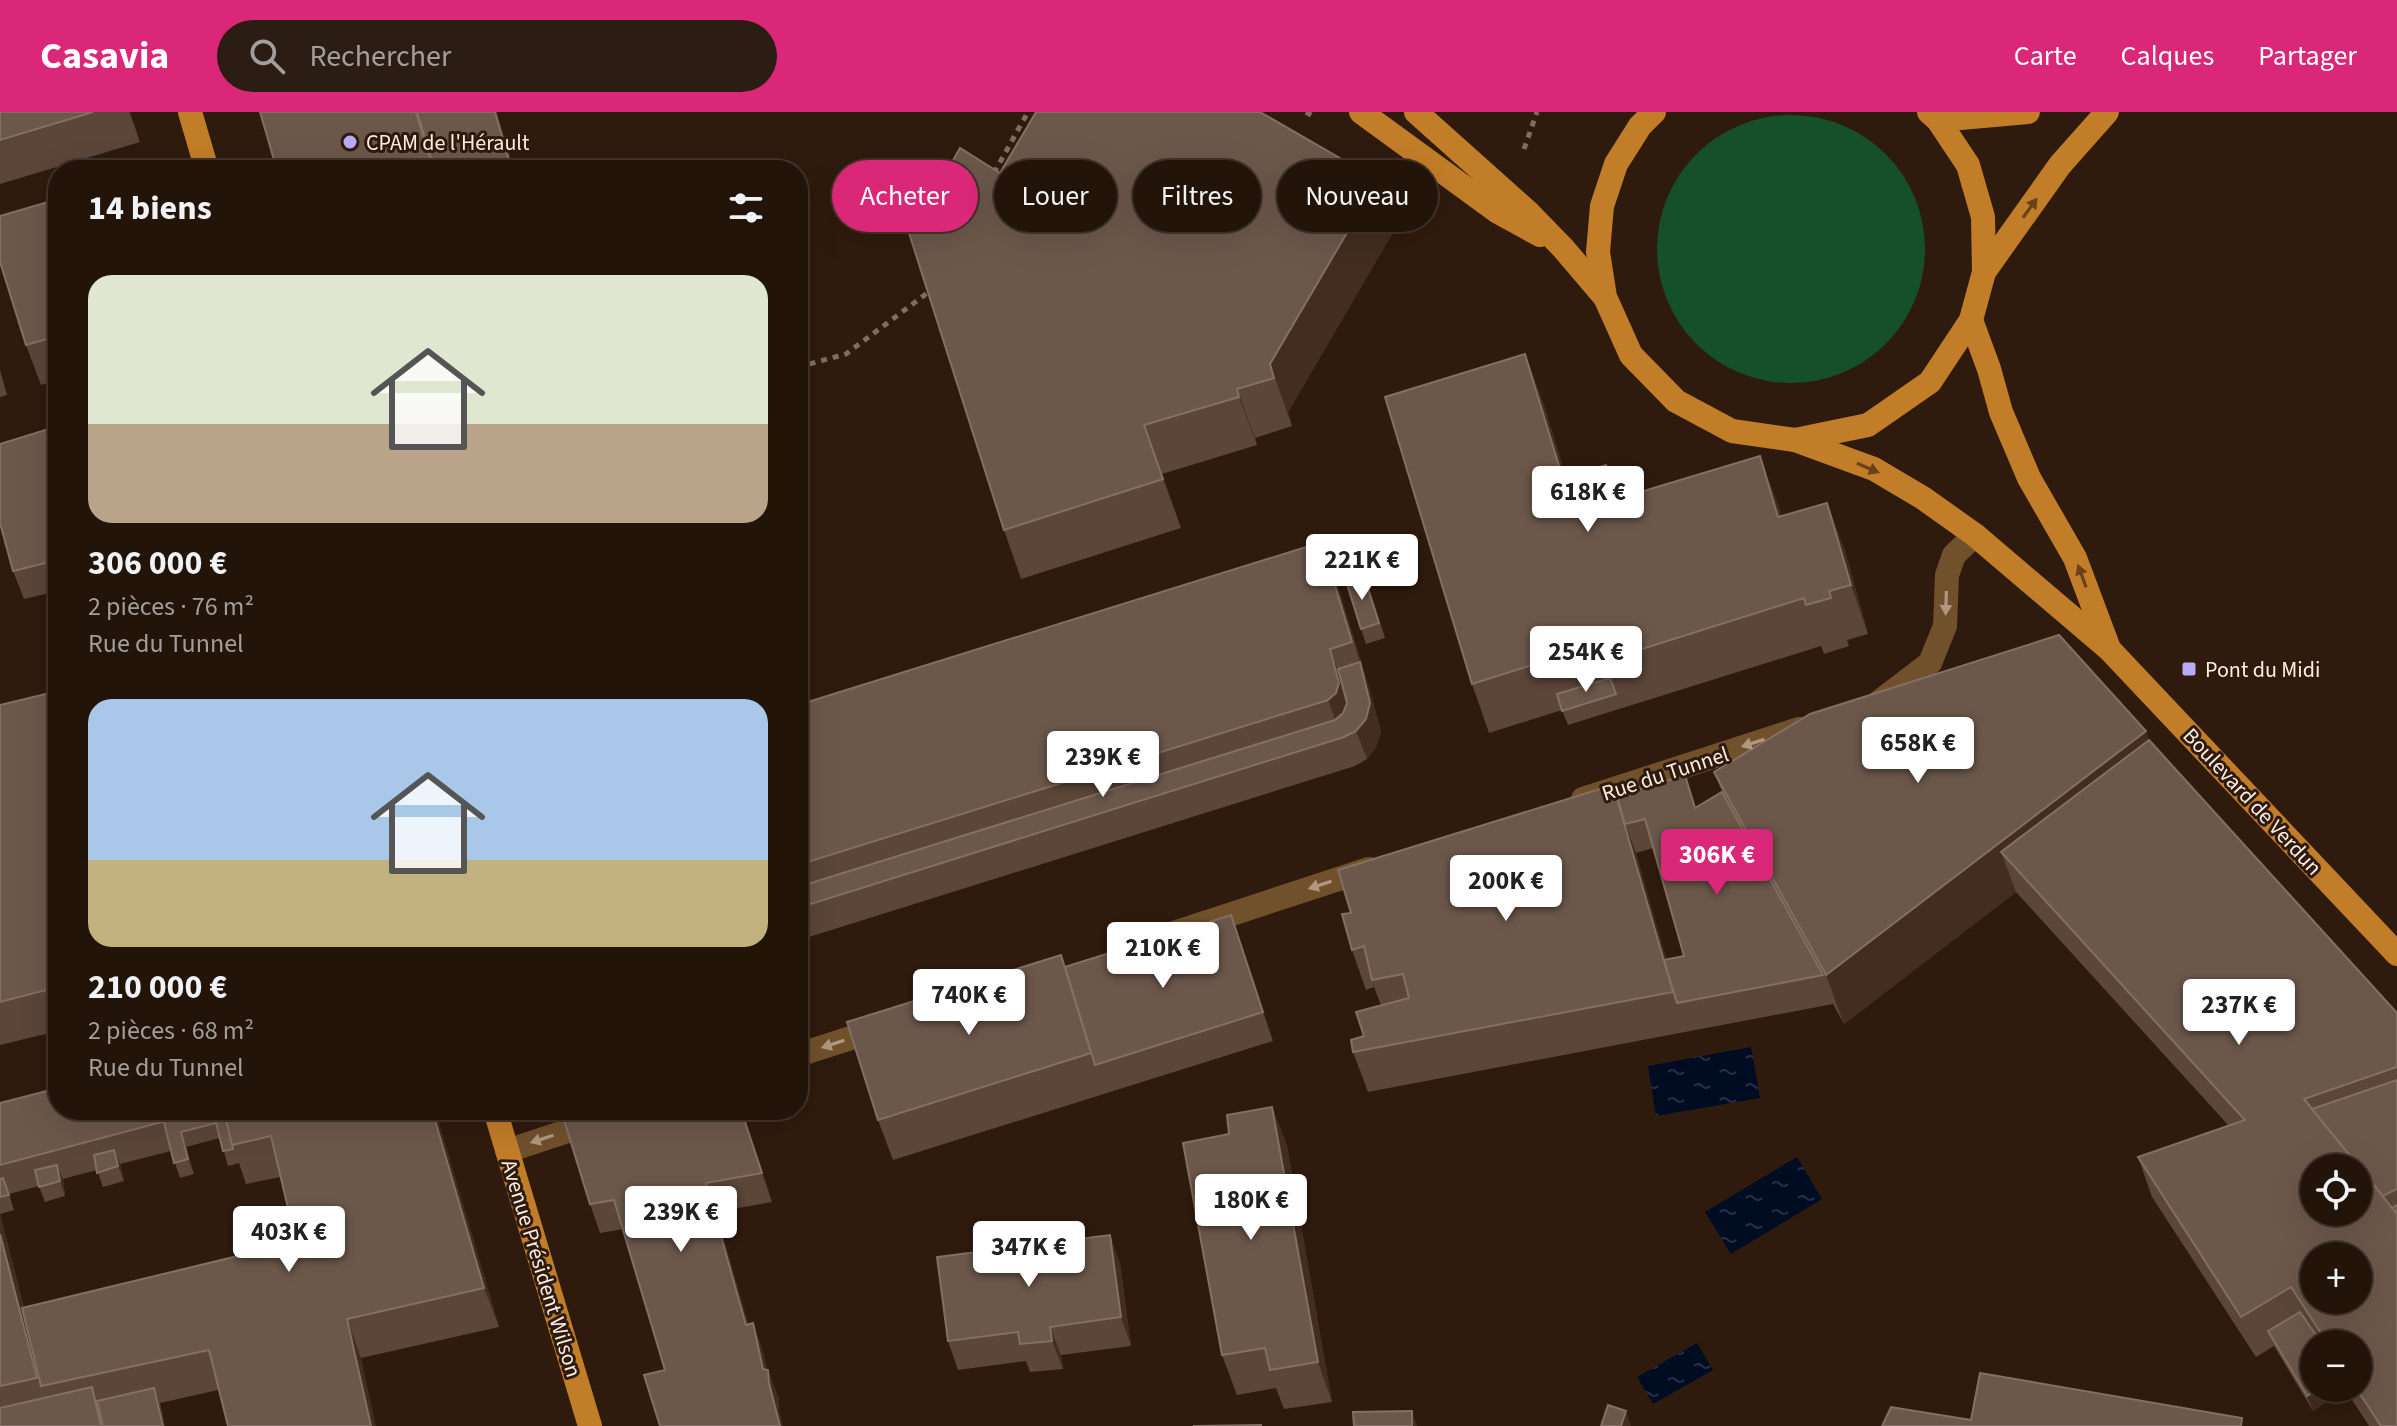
<!DOCTYPE html>
<html lang="fr">
<head>
<meta charset="utf-8">
<style>
	:root { --surface:#23140a; --page:#2b1d13; --text:#f1f3f6; --muted:#a39e9c; --line:#40332b; --accent:#db2777 }
	body { margin:0; font-family:"Source Sans 3",sans-serif; background:var(--page); color:var(--text); height:100vh; display:flex; flex-direction:column; font-size:30px; white-space:nowrap }
	* { box-sizing:border-box; margin:0 }
	p { font-size:26px; color:var(--muted) }
	.icon { flex:none; width:44px; height:44px; fill:none; stroke:currentColor; stroke-width:2; stroke-linecap:round; stroke-linejoin:round }
	.map { position:relative; flex:1; overflow:hidden }
	.sheet { position:absolute; left:48px; top:48px; width:760px; height:960px; display:flex; flex-direction:column; background:var(--surface); border-radius:32px; box-shadow:0 8px 32px #0002,0 0 0 2px var(--line) }
	.sheet>* { flex:none }
	.guide { position:absolute; left:832px; top:48px; width:760px; height:72px; display:flex; gap:16px }
	.buttons { position:absolute; left:2300px; top:1042px; display:grid; gap:16px }
	.buttons a { display:grid; place-items:center; width:72px; height:72px; border-radius:50%; background:var(--surface); box-shadow:0 8px 32px #0002,0 0 0 2px var(--line); font-size:40px }
	.price { position:absolute; translate:-50% -68px; padding:0 18px; border-radius:8px; background:#fff; color:#222; font-size:26px; line-height:52px; filter:drop-shadow(0 2px 4px #0008) }
	.price::after { content:''; position:absolute; left:50%; top:48px; width:24px; height:18px; margin-left:-12px; background:inherit; clip-path:polygon(0 0,100% 0,50% 100%) }
	.price.active { background:var(--accent); color:#fff }
	ul { padding:0; list-style:none }
	li { display:grid; align-content:center; gap:16px; height:424px; padding:0 40px }
	li span { display:grid; place-items:center; height:248px; border-radius:24px; color:#555 }
	li>.icon { margin-inline-start:auto }
	span .icon { width:144px; height:144px; fill:#fffc; stroke-width:1 }
	li b { font-size:34px }
	h2 { display:flex; justify-content:space-between; align-items:center; height:96px; padding:0 40px; font-size:34px }
	.pill { padding:0 28px; border-radius:36px; background:var(--surface); box-shadow:0 8px 32px #0002,0 0 0 2px var(--line); font-size:28px; line-height:72px }
	.pill.active { background:var(--accent); color:#fff }
	header { display:flex; align-items:center; gap:48px; box-sizing:border-box; height:112px; padding:0 40px; background:var(--accent); color:#fff }
	header strong { font-size:38px }
	nav { display:flex; gap:44px; margin-inline-start:auto; font-size:28px }
	.search { width:560px; height:72px; background:var(--page); display:flex; align-items:center; gap:20px; box-sizing:border-box; padding:0 28px; border-radius:44px; color:var(--muted); font-size:30px }
	.map>svg:first-child { display:block }
</style>
</head>
<body>
<header>
<strong>Casavia</strong>
<div class="search"><svg class="icon" aria-label="search" viewBox="0 0 24 24"><circle cx="10" cy="10" r="6"/><path d="M15 15l6 6"/></svg>Rechercher</div>
<nav><a>Carte</a><a>Calques</a><a>Partager</a></nav>
</header>
<div class="map">
<svg width="2397" height="1314" viewBox="0 0 2397 1314">
	<defs>
		<pattern id="water-ripples" width="26" height="14" patternUnits="userSpaceOnUse" patternTransform="scale(2)"><rect width="26" height="14" fill="#000c22"/><path d="M2 4q2-2 4 0t4 0M15 11q2-2 4 0t4 0" fill="none" stroke="#263042"/></pattern>
	</defs>
	<rect width="100%" height="100%" fill="#2f1b0d"/>
	<circle fill="#15502b" cx="1791" cy="137" r="134"/>
	<g fill="url(#water-ripples)">
		<polygon points="1751,935 1760,986 1656,1004 1648,954"/>
		<polygon points="1797,1045 1822,1087 1731,1142 1705,1100"/>
		<polygon points="1697,1231 1713,1258 1653,1292 1637,1265"/>
	</g>
	<g fill="none" stroke-linecap="round" stroke-linejoin="round">
		<g stroke="#7f6d61" stroke-width="5" stroke-dasharray="6 6" stroke-linecap="butt">
			<polyline points="1306,0 1316,6"/>
			<polyline points="1524,37 1537,0"/>
			<polyline points="994,61 1028,0"/>
			<polyline points="798,255 846,242 930,179 932,175"/>
		</g>
		<g stroke="#71502c" stroke-width="24">
			<polyline points="1879,590 1930,551 1945,514 1947,463 1954,443 1975,423"/>
			<polyline points="1583,687 1799,617"/>
			<polyline points="1134,834 1369,757"/>
			<polyline points="798,943 882,916"/>
			<polyline points="507,1039 631,998"/>
		</g>
		<g stroke="#c27d29" stroke-width="24">
			<polyline points="190,0 207,58"/>
			<polyline points="1361,0 1498,100 1540,123"/>
			<polyline points="1416,0 1529,101 1563,136 1603,183"/>
			<polyline points="1654,0 1640,14 1616,52 1602,94 1598,140 1605,185 1631,243 1676,289 1732,319 1795,328 1868,313 1930,270 1971,208 1984,160 1983,105 1968,53 1938,8 1929,0"/>
			<polyline points="1938,8 2028,0"/>
			<polyline points="1984,160 2060,53 2107,0"/>
			<polyline points="1971,208 1989,257 2001,300 2029,366 2075,446 2108,534"/>
			<polyline points="1795,328 1874,357 1923,386 1975,423 2109,537 2397,842"/>
			<polyline points="495,998 590,1314"/>
		</g>
	</g>
	<g fill="#5b4638" fill-rule="evenodd">
		<polygon points="0,0 130,0 140,30 0,72"/>
		<polygon points="1000,61 1395,117 1288,300 1292,314 1255,326 1257,333 1162,362 1181,416 1021,467 1004,418 942,68"/>
		<polygon points="58,87 58,268 41,273 26,233"/>
		<polygon points="0,258 7,283 0,285"/>
		<polygon points="1543,290 1566,366 1618,386 1778,392 1781,404 1827,391 1845,439 1868,522 1847,528 1849,534 1824,542 1821,534 1568,613 1562,598 1489,621 1472,572"/>
		<polygon points="58,314 58,479 24,487 13,459"/>
		<polygon points="1322,430 1339,478 1370,579 1381,620 1376,635 1367,647 1355,654 809,825 798,796 798,593"/>
		<polygon points="1370,479 1385,526 1366,532 1361,517"/>
		<polygon points="58,579 58,919 0,933 0,593"/>
		<path d="M2149 628 2397 901V1314H2369L2345 1277 2313 1299 2274 1234 2256 1245 2152 1085 2138 1045 2229 1014 2016 780 1844 912 1833 892 1368 980 1353 940 1381 893 1374 875 1366 878 1352 838 1351 801 1613 673 1617 684 1696 695 1722 680 1714 660ZM1653 736 1684 844 1666 848 1635 738 1636 741ZM2314 1232H2358V1276H2314Z"/>
		<polygon points="1231,803 1273,929 893,1048 878,1008 1066,855"/>
		<polygon points="0,991 58,998 435,998 499,1215 160,1291 165,1314 0,1314 0,1102 24,1196 296,1130 280,1065 246,1072 239,1051 228,1054 220,1026 186,1035 194,1062 180,1066 171,1039 120,1052 124,1069 103,1075 97,1058 63,1067 65,1084 45,1090 39,1074 9,1082 14,1098 0,1102"/>
		<polygon points="1272,995 1287,1034 1332,1290 1284,1297 1276,1276 1237,1283 1222,1243 1229,1022"/>
		<polygon points="742,998 772,1090 716,1100 748,1212 753,1211 763,1240 767,1258 779,1287 779,1299 665,1258 623,1117 600,1121 590,1092"/>
		<polygon points="1120,1151 1131,1234 1061,1243 1063,1257 1030,1260 1026,1249 958,1258 948,1229"/>
	</g>
	<g fill="#422d1f">
		<polygon points="129,0 130,0 140,30"/>
		<polygon points="495,0 497,0 514,58 512,58"/>
		<polygon points="1378,68 1395,117 1288,300 1292,314 1270,252"/>
		<polygon points="1525,242 1543,290 1580,415 1563,367"/>
		<polygon points="1237,277 1255,326 1257,333 1239,285"/>
		<polygon points="1144,313 1162,362 1181,416 1163,367"/>
		<polygon points="1760,344 1778,392 1791,438 1778,405"/>
		<polygon points="1827,391 1845,439 1868,522 1851,473"/>
		<polygon points="1322,430 1339,478 1370,579 1381,620 1376,635 1367,647 1356,619 1342,626 1328,588 1330,537 1348,585 1360,550"/>
		<polygon points="2146,619 2164,667 2001,740 2016,780 1844,912 1826,863"/>
		<polygon points="1613,673 1627,712 1625,712 1635,738 1679,890 1677,891 1673,880"/>
		<polygon points="1231,803 1241,832 1273,929 1263,900"/>
		<polygon points="1272,995 1287,1034 1332,1290 1318,1250"/>
		<polygon points="432,998 435,998 499,1215 484,1176"/>
		<polygon points="741,998 742,998 772,1090 762,1061"/>
		<polygon points="181,1020 186,1035 194,1062 188,1047"/>
		<polygon points="114,1038 120,1052 124,1069 118,1054"/>
		<polygon points="57,1053 63,1067 65,1084 60,1069"/>
		<polygon points="706,1071 716,1100 757,1241 746,1213"/>
		<polygon points="0,1102 44,1274 41,1274 37,1266 0,1122"/>
		<polygon points="1110,1123 1120,1151 1131,1234 1121,1205"/>
		<polygon points="347,1207 361,1246 376,1314 371,1314"/>
		<polygon points="753,1211 763,1240 768,1262 768,1258 779,1287 779,1299 783,1314 780,1314 763,1257"/>
		<polygon points="1050,1215 1061,1243 1063,1257 1052,1229"/>
		<polygon points="154,1276 159,1291 165,1314 163,1314"/>
		<polygon points="2319,1276 2347,1276 2313,1299 2307,1284"/>
		<polygon points="1412,1299 1417,1314 1412,1314"/>
		<polygon points="1626,1299 1631,1314 1621,1314"/>
	</g>
	<g fill="#6c584b" stroke="#836f63" stroke-width="2" fill-rule="evenodd">
		<polygon points="0,0 93,0 0,28"/>
		<polygon points="260,0 416,0 433,58 277,58"/>
		<polygon points="417,0 495,0 512,58 435,58"/>
		<polygon points="1036,0 1260,0 1378,68 1270,252 1274,266 1237,277 1239,285 1144,313 1163,367 1004,418 893,71 942,68 960,36 1000,61"/>
		<polygon points="58,87 58,224 26,233 0,150 0,104"/>
		<polygon points="1525,242 1563,367 1606,353 1617,387 1760,344 1778,405 1827,391 1851,473 1829,479 1831,486 1806,493 1804,486 1604,549 1599,532 1472,572 1385,285"/>
		<polygon points="58,314 58,448 13,459 0,411 0,332"/>
		<polygon points="1322,430 1352,530 1330,537 1339,571 1336,581 1328,588 798,753 798,593"/>
		<polygon points="1364,464 1379,511 1361,517 1346,469"/>
		<polygon points="2059,523 2146,619 1826,863 1714,660 1810,602"/>
		<polygon points="1360,550 1370,591 1366,607 1356,619 1344,625 798,796 798,775 1335,608 1343,601 1347,591 1338,557"/>
		<polygon points="1610,566 1616,582 1562,599 1557,582"/>
		<polygon points="58,579 58,875 0,890 0,593"/>
		<path d="M2149 628 2397 901V955L2304 987 2397 1102V1314H2381L2356 1276H2358V1232H2328L2291 1175 2241 1205 2138 1045 2245 1008 2001 740ZM2314 1056H2358V1100H2314ZM2314 1144H2358V1188H2314Z"/>
		<polygon points="1685,663 1695,696 1722,680 1823,863 1677,891 1664,848 1684,844 1645,707 1625,712 1617,684"/>
		<polygon points="1613,673 1673,880 1353,940 1351,928 1364,924 1356,900 1409,886 1403,862 1372,868 1364,834 1352,838 1342,802 1351,801 1338,758"/>
		<polygon points="1231,803 1263,900 1095,953 1065,855"/>
		<polygon points="1061,843 1091,941 878,1008 847,910"/>
		<polygon points="2397,968 2397,1077 2383,1084 2312,997"/>
		<polygon points="58,976 58,998 159,998 162,1010 0,1053 0,991"/>
		<polygon points="1272,995 1318,1250 1270,1258 1265,1236 1222,1243 1183,1031 1229,1022 1227,1003"/>
		<polygon points="161,998 224,998 233,1037 223,1039 216,1011 181,1020 188,1047 174,1051"/>
		<polygon points="224,998 432,998 484,1176 347,1207 371,1314 228,1314 209,1238 41,1274 22,1196 296,1130 271,1024 232,1033"/>
		<polygon points="596,998 741,998 762,1061 706,1071 746,1213 753,1211 763,1257 768,1258 769,1271 780,1314 660,1314 644,1263 665,1258 614,1088 590,1092 564,1008"/>
		<polygon points="114,1038 118,1054 97,1061 94,1043"/>
		<polygon points="57,1053 60,1069 39,1075 35,1058"/>
		<polygon points="3,1066 9,1083 0,1085 0,1067"/>
		<polygon points="2397,1093 2397,1102 2392,1096"/>
		<polygon points="0,1122 37,1266 0,1274"/>
		<polygon points="1110,1123 1121,1205 1050,1215 1052,1229 1020,1232 1018,1220 948,1229 937,1145"/>
		<polygon points="2300,1200 2322,1232 2314,1232 2314,1276 2319,1276 2307,1284 2268,1219"/>
		<polygon points="1980,1261 2242,1306 2241,1314 1882,1314 1891,1295 1971,1308"/>
		<polygon points="92,1275 101,1314 0,1314 0,1296"/>
		<polygon points="154,1276 163,1314 103,1314 97,1289"/>
		<polygon points="1608,1293 1626,1299 1621,1314 1601,1314"/>
		<polygon points="1412,1299 1412,1314 1354,1314 1353,1300"/>
		<polygon points="1261,1313 1261,1314 1193,1314"/>
	</g>
	<defs><path id="oneway-solid" d="M-6-.8H1V-3.2L6.5 0L1 3.2V.8H-6Z" transform="scale(2)"/></defs>
	<g fill="#6a4218">
		<use href="#oneway-solid" transform="translate(2030 96) rotate(-54)"/>
		<use href="#oneway-solid" transform="translate(1868 356) rotate(23)"/>
		<use href="#oneway-solid" transform="translate(2082 464) rotate(-110)"/>
	</g>
	<g fill="#b0977f">
		<use href="#oneway-solid" transform="translate(1946 491) rotate(92)"/>
		<use href="#oneway-solid" transform="translate(1753 631) rotate(162)"/>
		<use href="#oneway-solid" transform="translate(1320 773) rotate(162)"/>
		<use href="#oneway-solid" transform="translate(833 932) rotate(162)"/>
		<use href="#oneway-solid" transform="translate(542 1027) rotate(162)"/>
	</g>
	<g fill="#b9abf7" stroke="#2f1b0d" stroke-width="3">
		<circle cx="350" cy="30" r="8"/>
		<rect x="2181" y="549" width="16" height="16" rx="4"/>
	</g>
	<g text-anchor="middle" stroke-width="6" stroke-linejoin="round" paint-order="stroke">
		<g font-size="22" fill="#fceee5" stroke="#2f1b0d" text-anchor="start">
			<text x="366" y="38">CPAM de l'Hérault</text>
			<text x="2205" y="565">Pont du Midi</text>
		</g>
		<g font-size="22" fill="#fceee5" stroke="#2f1b0d">
			<text transform="translate(1665 661) rotate(-18)" y="8">Rue du Tunnel</text>
			<text transform="translate(2253 689) rotate(47)" y="8">Boulevard de Verdun</text>
			<text transform="translate(542 1156) rotate(73)" y="8">Avenue Président Wilson</text>
		</g>
	</g>
</svg>
<div class="buttons">
<a><svg class="icon" aria-label="locate" viewBox="0 0 24 24"><circle cx="12" cy="12" r="6"/><path d="M12 2v4M12 18v4M2 12h4M18 12h4"/></svg></a>
<a>+</a>
<a>−</a>
</div>
<b class="price" style="left:1588px;top:422px">618K €</b>
<b class="price" style="left:1362px;top:490px">221K €</b>
<b class="price" style="left:1586px;top:582px">254K €</b>
<b class="price" style="left:1918px;top:673px">658K €</b>
<b class="price" style="left:1103px;top:687px">239K €</b>
<b class="price active" style="left:1717px;top:785px">306K €</b>
<b class="price" style="left:1506px;top:811px">200K €</b>
<b class="price" style="left:1163px;top:878px">210K €</b>
<b class="price" style="left:969px;top:925px">740K €</b>
<b class="price" style="left:2239px;top:935px">237K €</b>
<b class="price" style="left:1251px;top:1130px">180K €</b>
<b class="price" style="left:681px;top:1142px">239K €</b>
<b class="price" style="left:289px;top:1162px">403K €</b>
<b class="price" style="left:1029px;top:1177px">347K €</b>
<div class="guide">
<a class="pill active">Acheter</a>
<a class="pill">Louer</a>
<a class="pill">Filtres</a>
<a class="pill">Nouveau</a>
</div>
<section class="sheet">
<h2>14 biens<svg class="icon" aria-label="filters" viewBox="0 0 24 24"><path d="M4 7h16M4 17h16"/><circle cx="9" cy="7" r="2"/><circle cx="15" cy="17" r="2"/></svg></h2>
<ul>
<li><span style="background:linear-gradient(#dfe7d0 60%,#b9a48a 0)"><svg class="icon" aria-label="home" viewBox="0 0 24 24"><path d="M3 11l9-7 9 7M6 9v11h12V9"/></svg></span><div><b>306 000 €</b><p>2 pièces · 76 m²</p><p>Rue du Tunnel</p></div></li>
<li><span style="background:linear-gradient(#a9c7e8 65%,#c2b280 0)"><svg class="icon" aria-label="home" viewBox="0 0 24 24"><path d="M3 11l9-7 9 7M6 9v11h12V9"/></svg></span><div><b>210 000 €</b><p>2 pièces · 68 m²</p><p>Rue du Tunnel</p></div></li>
</ul>
</section>
</div>
</body>
</html>
